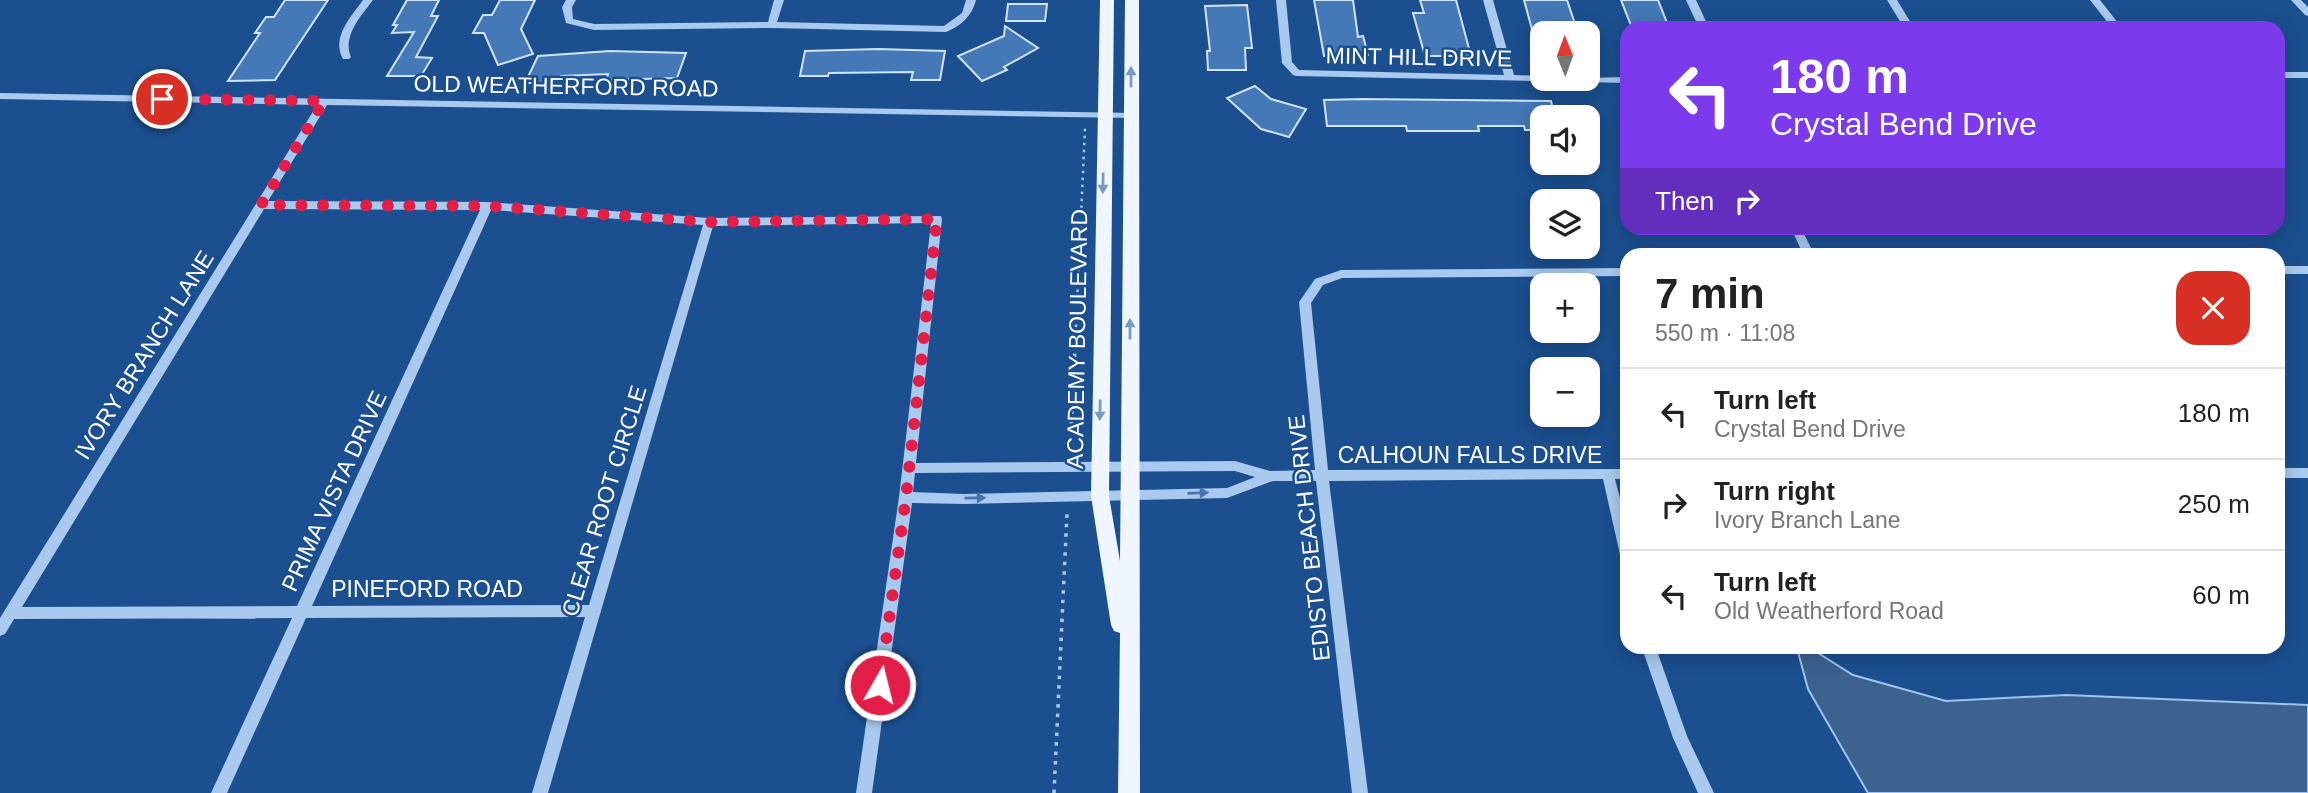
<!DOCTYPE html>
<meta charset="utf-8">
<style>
:root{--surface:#fff;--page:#f2f2f2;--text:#222;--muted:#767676;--line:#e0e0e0}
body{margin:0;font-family:Helvetica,sans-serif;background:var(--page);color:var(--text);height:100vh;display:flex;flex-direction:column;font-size:26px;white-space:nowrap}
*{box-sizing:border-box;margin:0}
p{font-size:23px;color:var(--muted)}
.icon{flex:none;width:38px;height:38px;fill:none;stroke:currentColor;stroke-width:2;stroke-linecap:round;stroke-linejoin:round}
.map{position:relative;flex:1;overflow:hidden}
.drawer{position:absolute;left:1620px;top:248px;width:665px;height:406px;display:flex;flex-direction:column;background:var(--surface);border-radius:21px;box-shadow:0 4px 18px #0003}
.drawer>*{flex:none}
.hud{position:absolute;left:1620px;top:21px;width:665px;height:214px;border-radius:21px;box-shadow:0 4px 18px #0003;background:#7c3aed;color:#fff;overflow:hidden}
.needle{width:46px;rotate:359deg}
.fabs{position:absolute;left:1530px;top:21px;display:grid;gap:14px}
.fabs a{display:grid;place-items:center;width:70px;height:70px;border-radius:14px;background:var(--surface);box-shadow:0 4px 18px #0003;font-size:35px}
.pin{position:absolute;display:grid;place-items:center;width:60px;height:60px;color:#fff;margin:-30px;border:4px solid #fff;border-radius:50%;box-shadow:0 2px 7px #0007}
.me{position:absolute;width:77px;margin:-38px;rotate:8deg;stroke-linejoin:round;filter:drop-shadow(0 0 5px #0008)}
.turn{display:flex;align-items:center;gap:24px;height:147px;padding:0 35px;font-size:32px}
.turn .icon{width:91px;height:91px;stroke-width:2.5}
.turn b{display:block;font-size:49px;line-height:60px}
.then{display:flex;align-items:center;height:66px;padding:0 35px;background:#0003;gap:14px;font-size:26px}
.round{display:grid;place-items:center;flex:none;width:74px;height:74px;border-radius:21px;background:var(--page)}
.summary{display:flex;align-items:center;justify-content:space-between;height:119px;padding:0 35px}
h1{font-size:42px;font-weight:800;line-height:52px}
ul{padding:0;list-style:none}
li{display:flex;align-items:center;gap:21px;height:91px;padding:0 35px;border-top:2px solid var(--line)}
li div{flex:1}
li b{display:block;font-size:26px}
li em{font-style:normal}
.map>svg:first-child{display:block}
.water{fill:#3c6290;stroke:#9cc4f0;stroke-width:2}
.building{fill:#4478b7;stroke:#cfe3fa;stroke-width:2}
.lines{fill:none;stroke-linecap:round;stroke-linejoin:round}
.path-far1{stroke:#a9c9ee;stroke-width:2.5;stroke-dasharray:2.5 4.5;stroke-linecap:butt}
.path{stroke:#a9c9ee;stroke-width:3.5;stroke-dasharray:3.5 6;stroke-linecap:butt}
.minor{fill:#a9c9ee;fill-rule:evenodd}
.major{fill:#f0f6ff;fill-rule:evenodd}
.oneway{fill:#7b9ac1}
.oneway2{fill:#4674ac}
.route{stroke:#e11d48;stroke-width:12;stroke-dasharray:0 21.6}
.labels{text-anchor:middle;stroke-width:5;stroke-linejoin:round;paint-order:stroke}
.street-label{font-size:23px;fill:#fff;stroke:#1b4f8f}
</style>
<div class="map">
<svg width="2308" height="793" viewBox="0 0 2308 793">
<rect width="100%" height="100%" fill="#1b4f8f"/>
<polygon class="water" points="1797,648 1810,648 1853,675 1946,701 2066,695 2308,705 2308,793 1868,793 1808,689"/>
<g class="building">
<polygon points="285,0 328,0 275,80 228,81 260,33 255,33 266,17 274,17"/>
<polygon points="407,0 439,0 431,16 438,16 416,57 432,58 421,76 387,76 414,32 392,33 397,25 393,25"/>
<polygon points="500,0 535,0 521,29 533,54 498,65 484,33 473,33 483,15 492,15"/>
<polygon points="1314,0 1353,0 1358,37 1363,36 1368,55 1324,56"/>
<polygon points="1420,0 1456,0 1471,56 1425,56 1413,13 1424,13"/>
<polygon points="1524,0 1567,0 1578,33 1533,33"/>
<polygon points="1621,0 1658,0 1669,28 1632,28"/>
<polygon points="1008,4 1047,4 1045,21 1006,21"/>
<polygon points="1247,5 1252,48 1245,48 1246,70 1208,70 1207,51 1210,51 1205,6"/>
<polygon points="1005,26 1038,48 1004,67 1007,70 982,81 958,56 1004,36"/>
<polygon points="879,49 945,51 940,80 911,80 913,72 829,73 828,76 800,76 805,51"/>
<polygon points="610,51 686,53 677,78 606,80 608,74 561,76 558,83 525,83 538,56"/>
<polygon points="1255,86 1271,99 1306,109 1289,137 1261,129 1227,98"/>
<polygon points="1362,99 1551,101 1555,117 1542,117 1542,130 1525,130 1524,126 1478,126 1479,131 1407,131 1406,126 1327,126 1324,100"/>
</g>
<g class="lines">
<polyline class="path-far1" points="1075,348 1085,128"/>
<g class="path">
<polyline points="1070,452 1075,346"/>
<polyline points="1054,793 1067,513"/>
</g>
<g class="minor">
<path d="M363,0h10c-12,16 -31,36 -22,57l-2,2h-6c-12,-22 8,-42 20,-59z"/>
<path d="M566,0h10l-4,7 1,12 21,5 174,-2 6,-22h10l-7,22 167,4 18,-13 4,-13h10c-4,16 -15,26 -30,32l-174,-4 -178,2 -28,-7 -4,-16z"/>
<polygon points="1276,0 1286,0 1292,62 1299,70 1504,75 1483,0 1493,0 1514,75 1542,76 1542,79 1628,77 1628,83 1296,76 1293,75 1282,63"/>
<polygon points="1686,0 1696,0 1709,28 1699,28"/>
<polygon points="1887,0 1897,0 1914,28 1904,28"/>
<polygon points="2090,0 2100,0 2122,28 2112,28"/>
<polygon points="2291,0 2301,0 2308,7 2308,16 2305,15"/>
<rect x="2278" y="72" width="30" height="6"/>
<path d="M0,93l1135,20v4l-4,1 -804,-13 -59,96 219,1 222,16 232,-2 1,3 -26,244 319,-2 35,10 45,-1 -16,-168 16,-23 26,-9 287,-2v8l-286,2 -19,7 -12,18 17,167 300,-1v10h-13l13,50v36l-5,-2 -2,-4 -18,-80 -274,2 39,312h-16l-36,-312h-43l-46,17 -263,6 -52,-1 -40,290h-16l43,-296 32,-274 -218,3 -165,567h-16l53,-176 -279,1 -79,175h-16l81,-175 -278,1 -9,15 -5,2v-18l317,-513 -317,-6zM264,209l216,1 -183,396 -275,1zM491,210l212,15 -114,380 -277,1zM1235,471l20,6 -28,11 -263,6 -51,-2 2,-19z"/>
<polygon points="1791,228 1801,228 1815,256 1804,256"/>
<rect x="2278" y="266" width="30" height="8"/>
<rect x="2278" y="468" width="30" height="10"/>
<polygon points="1642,648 1656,648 1687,736 1714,793 1698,793 1673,738"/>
</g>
<polygon class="major" points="1100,0 1114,0 1109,496 1120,561 1125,0 1139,0 1140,793 1118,793 1120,633 1114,631 1111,625 1091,496"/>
</g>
<defs><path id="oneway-solid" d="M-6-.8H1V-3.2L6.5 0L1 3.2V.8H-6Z" transform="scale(1.75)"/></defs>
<g class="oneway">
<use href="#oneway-solid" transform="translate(1131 77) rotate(-90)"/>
<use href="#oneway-solid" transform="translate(1103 183) rotate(91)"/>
<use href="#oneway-solid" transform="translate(1130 329) rotate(-90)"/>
<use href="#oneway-solid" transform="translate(1100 410) rotate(91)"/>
</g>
<g class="oneway2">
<use href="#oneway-solid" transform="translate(1198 493) rotate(-2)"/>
<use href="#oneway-solid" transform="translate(975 498) rotate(-1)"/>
</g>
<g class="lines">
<polyline class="route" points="162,99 324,101 261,205 487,206 709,222 937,219 906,497 880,685"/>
</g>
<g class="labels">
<g class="street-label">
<text transform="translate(1419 57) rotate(1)" y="8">MINT HILL DRIVE</text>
<text transform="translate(566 86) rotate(1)" y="8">OLD WEATHERFORD ROAD</text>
<text transform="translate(1077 339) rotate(-89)" y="8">ACADEMY BOULEVARD</text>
<text transform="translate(144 355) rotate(-58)" y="8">IVORY BRANCH LANE</text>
<text x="1470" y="463">CALHOUN FALLS DRIVE</text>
<text transform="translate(334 491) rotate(-65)" y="8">PRIMA VISTA DRIVE</text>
<text transform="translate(604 501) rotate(-73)" y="8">CLEAR ROOT CIRCLE</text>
<text transform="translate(1309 538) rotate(-96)" y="8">EDISTO BEACH DRIVE</text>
<text x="427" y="597">PINEFORD ROAD</text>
</g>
</g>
</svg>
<div class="fabs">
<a><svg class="needle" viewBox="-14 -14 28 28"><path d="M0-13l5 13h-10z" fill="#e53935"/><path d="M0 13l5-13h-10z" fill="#767676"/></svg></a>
<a><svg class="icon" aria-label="sound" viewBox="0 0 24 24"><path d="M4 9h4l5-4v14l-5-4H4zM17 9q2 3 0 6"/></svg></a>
<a><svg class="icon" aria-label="layers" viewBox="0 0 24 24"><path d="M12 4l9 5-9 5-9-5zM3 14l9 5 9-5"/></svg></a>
<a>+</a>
<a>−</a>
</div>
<div class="pin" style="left:162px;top:99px;background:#d93025"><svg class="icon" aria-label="arrive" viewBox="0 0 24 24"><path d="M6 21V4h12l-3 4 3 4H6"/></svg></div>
<svg class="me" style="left:880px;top:685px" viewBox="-20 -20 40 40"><circle r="17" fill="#e11d48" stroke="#fff" stroke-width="3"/><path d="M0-11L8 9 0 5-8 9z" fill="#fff"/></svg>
<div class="hud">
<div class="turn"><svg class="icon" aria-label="left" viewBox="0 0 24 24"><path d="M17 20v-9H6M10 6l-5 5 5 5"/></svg><div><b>180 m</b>Crystal Bend Drive</div></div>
<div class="then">Then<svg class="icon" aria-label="right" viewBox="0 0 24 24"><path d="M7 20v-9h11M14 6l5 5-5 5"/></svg></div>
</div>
<section class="drawer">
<div class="summary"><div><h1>7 min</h1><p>550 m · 11:08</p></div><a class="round" style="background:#d93025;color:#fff"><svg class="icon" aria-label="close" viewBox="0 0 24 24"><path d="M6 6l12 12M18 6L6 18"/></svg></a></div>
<ul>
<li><svg class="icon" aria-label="left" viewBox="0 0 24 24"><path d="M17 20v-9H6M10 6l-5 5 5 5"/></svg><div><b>Turn left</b><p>Crystal Bend Drive</p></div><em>180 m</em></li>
<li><svg class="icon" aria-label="right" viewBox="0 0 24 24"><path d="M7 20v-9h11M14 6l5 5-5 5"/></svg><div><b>Turn right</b><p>Ivory Branch Lane</p></div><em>250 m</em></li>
<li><svg class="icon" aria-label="left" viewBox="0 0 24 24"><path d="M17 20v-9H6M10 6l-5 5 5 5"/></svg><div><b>Turn left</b><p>Old Weatherford Road</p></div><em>60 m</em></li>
</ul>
</section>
</div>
